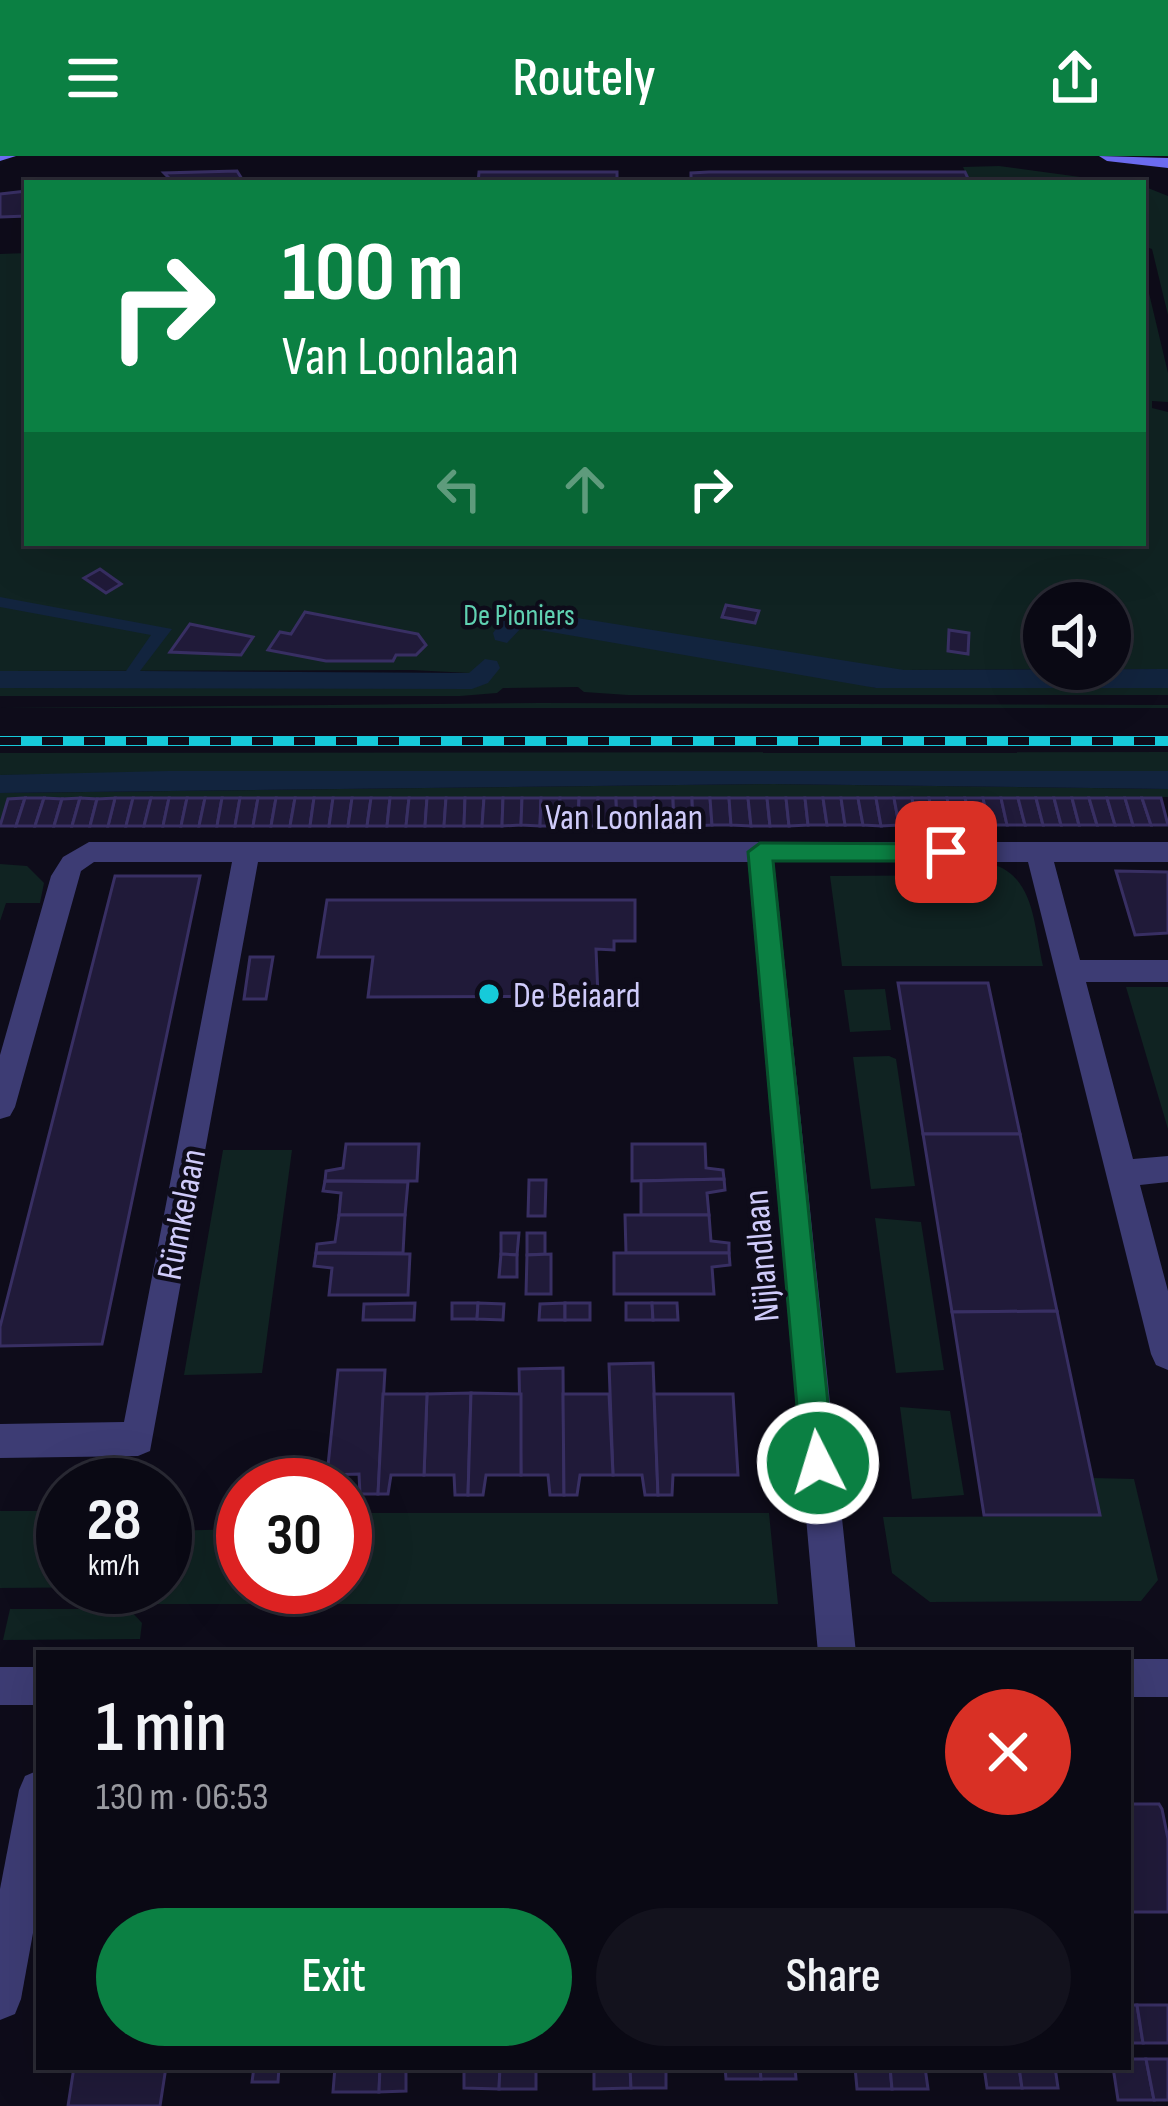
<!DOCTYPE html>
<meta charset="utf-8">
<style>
:root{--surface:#0a0914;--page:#13121d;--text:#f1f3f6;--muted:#999aa0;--line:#2a2a34;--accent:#0b8043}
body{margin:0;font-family:"Sofia Sans Condensed",sans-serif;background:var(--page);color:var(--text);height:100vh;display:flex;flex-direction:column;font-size:45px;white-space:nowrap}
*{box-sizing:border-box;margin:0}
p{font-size:39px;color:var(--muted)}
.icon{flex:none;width:66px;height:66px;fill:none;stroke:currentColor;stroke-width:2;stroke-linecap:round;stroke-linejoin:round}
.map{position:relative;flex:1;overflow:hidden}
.panel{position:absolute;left:36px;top:1494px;width:1095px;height:420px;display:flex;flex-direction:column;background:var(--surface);border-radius:0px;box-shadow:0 12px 48px #0002,0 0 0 3px var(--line)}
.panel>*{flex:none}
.top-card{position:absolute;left:24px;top:24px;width:1122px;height:366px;border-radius:0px;box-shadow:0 12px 48px #0002,0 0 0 3px var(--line);background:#0b8043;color:#fff;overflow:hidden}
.buttons{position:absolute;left:1023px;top:426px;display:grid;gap:24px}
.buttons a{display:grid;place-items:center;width:108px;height:108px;border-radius:50%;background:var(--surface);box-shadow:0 12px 48px #0002,0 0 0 3px var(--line);font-size:60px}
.speed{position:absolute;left:36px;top:1302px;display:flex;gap:24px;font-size:60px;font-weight:700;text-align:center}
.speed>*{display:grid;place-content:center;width:156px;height:156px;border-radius:50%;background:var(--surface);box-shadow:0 12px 48px #0002,0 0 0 3px var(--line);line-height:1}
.speed small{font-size:30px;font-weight:400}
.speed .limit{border:18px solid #d22;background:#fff;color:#111}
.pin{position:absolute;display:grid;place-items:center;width:102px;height:102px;color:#fff;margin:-51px;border-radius:24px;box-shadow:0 6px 18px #0006}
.me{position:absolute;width:132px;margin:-66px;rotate:355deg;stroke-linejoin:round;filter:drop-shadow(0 0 9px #0008)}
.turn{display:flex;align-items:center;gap:42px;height:252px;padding:0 60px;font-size:54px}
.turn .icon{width:156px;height:156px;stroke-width:2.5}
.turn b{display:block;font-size:84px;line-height:102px}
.lanes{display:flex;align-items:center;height:114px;padding:0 60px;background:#0003;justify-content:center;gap:60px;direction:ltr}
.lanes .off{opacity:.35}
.round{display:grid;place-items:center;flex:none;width:126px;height:126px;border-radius:63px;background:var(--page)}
.overview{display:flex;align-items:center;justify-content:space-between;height:204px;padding:0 60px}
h1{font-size:72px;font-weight:600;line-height:90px}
.primary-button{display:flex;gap:24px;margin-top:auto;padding:24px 60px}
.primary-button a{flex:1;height:138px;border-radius:72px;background:var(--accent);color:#fff;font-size:48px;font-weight:600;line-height:138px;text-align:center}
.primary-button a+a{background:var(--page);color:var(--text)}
header{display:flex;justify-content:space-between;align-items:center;height:156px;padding:0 60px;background:var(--accent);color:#fff;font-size:54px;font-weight:600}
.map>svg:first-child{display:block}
.green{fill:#102322;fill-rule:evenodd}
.water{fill:#12243e}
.building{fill:#201a39;stroke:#382f63;stroke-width:3}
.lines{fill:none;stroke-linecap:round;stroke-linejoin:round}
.street{fill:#3d3c74;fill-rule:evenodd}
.secondary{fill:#6c6cf0;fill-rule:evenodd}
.rail-casing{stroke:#16cada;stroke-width:10}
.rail{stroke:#0e0c1a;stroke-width:8;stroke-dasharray:21;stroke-linecap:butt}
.route{fill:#0b8043;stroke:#07532c;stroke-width:3}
.poi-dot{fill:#16cada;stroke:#0e0c1a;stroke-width:4.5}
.labels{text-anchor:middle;stroke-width:9;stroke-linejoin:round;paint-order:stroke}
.far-park-label{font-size:30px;fill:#60d1b2;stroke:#0e0c1a}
.street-label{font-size:36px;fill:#cfcbfa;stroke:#0e0c1a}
.poi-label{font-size:36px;fill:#cfcbfa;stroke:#0e0c1a;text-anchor:start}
</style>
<header><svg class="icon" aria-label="menu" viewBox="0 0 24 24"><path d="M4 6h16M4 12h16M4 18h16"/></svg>Routely<svg class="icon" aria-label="share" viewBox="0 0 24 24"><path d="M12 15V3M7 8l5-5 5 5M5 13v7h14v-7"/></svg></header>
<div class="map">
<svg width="1168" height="1950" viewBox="0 0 1168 1950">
<rect width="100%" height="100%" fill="#0e0c1a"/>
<g class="green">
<polygon points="999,10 1124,27 970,27 963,11"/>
<polygon points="1143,30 1168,40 1168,159 1152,93 1143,90"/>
<path d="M27,97v290h1116v-275l25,105v29l-16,-1v7l16,4v257l-264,1 -49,13 21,5h292v7h-540l-44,-3 -6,-5 -75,1 -6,5 -37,3h-460v-8l478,-1 -9,-14 -57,-3 -412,1v-417zM1044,447h66v66h-66z"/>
<polygon points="541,547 1168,549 1168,552 0,552"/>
<polygon points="1168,596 1168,615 0,619 0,597"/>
<polygon points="773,628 1168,633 1168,641 8,642 0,671 0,637"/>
<polygon points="0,708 27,710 44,727 40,747 6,747 0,765"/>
<path d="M991,708c44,11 43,64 52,102h-201l-12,-90 162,-1z"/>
<polygon points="1126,831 1168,831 1168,973"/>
<polygon points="885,833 891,874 850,876 844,834"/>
<polygon points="889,900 896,903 915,1030 871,1033 853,901"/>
<polygon points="223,994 292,994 262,1217 184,1219"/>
<polygon points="875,1062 921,1066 944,1214 896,1217"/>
<polygon points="900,1251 950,1255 964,1339 912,1343"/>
<polygon points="1092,1322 1134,1323 1158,1424 1141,1445 930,1446 892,1417 883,1361 1099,1360"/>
<polygon points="0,1355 63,1355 63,1431 129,1431 0,1432"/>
<polygon points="345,1357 769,1357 778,1448 150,1448 153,1431 165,1431 165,1375 243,1373 243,1431 345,1431"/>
<polygon points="10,1453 129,1453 142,1467 140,1483 3,1484"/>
</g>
<g class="water">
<polygon points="0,441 172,473 140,515 469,517 485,503 497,505 500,512 488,527 472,533 0,532 0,515 126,515 151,479 0,451"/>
<polygon points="527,454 904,514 1168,513 1168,532 876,532 522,471 507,487 495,484 493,477 505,461"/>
<polygon points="168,615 1168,615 1168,633 773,628 0,637 0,619"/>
</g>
<g class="building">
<polygon points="237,15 242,23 238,27 174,27 164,17"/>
<polygon points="479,16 617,16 617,27 478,27"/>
<polygon points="709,16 965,16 970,27 691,27 691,17"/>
<polygon points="27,35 27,60 0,61 0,38"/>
<polygon points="100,413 121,428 106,437 84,422"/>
<polygon points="726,449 759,455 755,467 722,461"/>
<polygon points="305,456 418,478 426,489 416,499 396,499 393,505 326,505 268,494 280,476 291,478"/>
<polygon points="190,468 253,481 241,499 170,496"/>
<polygon points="949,474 969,477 968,498 948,495"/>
<polygon points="25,642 16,670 0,670 8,643"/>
<polygon points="25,642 44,642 35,670 16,670"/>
<polygon points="44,642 62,643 54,670 35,670"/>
<polygon points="80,642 72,670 54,670 62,643"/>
<polygon points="80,642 97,643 90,670 72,670"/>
<polygon points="115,642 133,642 126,670 108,670"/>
<polygon points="115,642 108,670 90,670 97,643"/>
<polygon points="133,642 151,642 144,670 126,670"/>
<polygon points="151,642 169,642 163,670 144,670"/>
<polygon points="169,642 187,642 181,670 163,670"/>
<polygon points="187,642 205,642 199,670 181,670"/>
<polygon points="205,642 222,642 217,670 199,670"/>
<polygon points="222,642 240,642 235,670 217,670"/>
<polygon points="240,642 258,642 253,670 235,670"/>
<polygon points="258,642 276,642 271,670 253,670"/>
<polygon points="276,642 295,642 290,670 271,670"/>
<polygon points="295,642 314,642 310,670 290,670"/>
<polygon points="314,642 333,642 329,670 310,670"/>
<polygon points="333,642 352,642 348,670 329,670"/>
<polygon points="352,642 371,642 367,670 348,670"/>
<polygon points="371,642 390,642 387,670 367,670"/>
<polygon points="390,642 409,642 406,670 387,670"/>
<polygon points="409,642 427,642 425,670 406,670"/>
<polygon points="427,642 446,642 444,670 425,670"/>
<polygon points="446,642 465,642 464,670 444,670"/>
<polygon points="465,642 484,642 482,670 464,670"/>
<polygon points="484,642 503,642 502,670 482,670"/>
<polygon points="503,642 522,642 521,669 502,670"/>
<polygon points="522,642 541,642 540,670 521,669"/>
<polygon points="541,642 560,642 559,670 540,670"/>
<polygon points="560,642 579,642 578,670 559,670"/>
<polygon points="579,642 598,642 598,670 578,670"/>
<polygon points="598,642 616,642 617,669 598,670"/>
<polygon points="616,642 635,642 636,669 617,669"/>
<polygon points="635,642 654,642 655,670 636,669"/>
<polygon points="654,642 673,642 674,670 655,670"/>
<polygon points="673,642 692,642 693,670 674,670"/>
<polygon points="692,642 710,642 712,669 693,670"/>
<polygon points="710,642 729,642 731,669 712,669"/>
<polygon points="729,642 748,642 751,670 731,669"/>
<polygon points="748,642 767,642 770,670 751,670"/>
<polygon points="767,642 786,642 789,670 770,670"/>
<polygon points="786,642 805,642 808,669 789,670"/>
<polygon points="805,642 823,642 827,669 808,669"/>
<polygon points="823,642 841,642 845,669 827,669"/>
<polygon points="841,642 858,642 863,669 845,669"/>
<polygon points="858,642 876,642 881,670 863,669"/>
<polygon points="876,642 894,642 899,669 881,670"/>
<polygon points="894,642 912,642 917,669 899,669"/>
<polygon points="912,642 929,642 935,669 917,669"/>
<polygon points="929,642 947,642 953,669 935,669"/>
<polygon points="947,642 965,642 972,669 953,669"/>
<polygon points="965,642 983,642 989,669 972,669"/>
<polygon points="983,642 1001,642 1007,669 989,669"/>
<polygon points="1001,642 1018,642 1025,669 1007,669"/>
<polygon points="1018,642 1036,642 1043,669 1025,669"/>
<polygon points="1036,642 1054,642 1061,669 1043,669"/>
<polygon points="1054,642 1072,642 1079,669 1061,669"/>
<polygon points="1072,642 1089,642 1097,669 1079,669"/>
<polygon points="1089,642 1107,642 1115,669 1097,669"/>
<polygon points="1107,642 1125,642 1133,669 1115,669"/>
<polygon points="1125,642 1142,642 1151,669 1133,669"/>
<polygon points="1142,642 1161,642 1168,669 1151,669"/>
<polygon points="1116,715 1168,716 1168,777 1135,779"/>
<polygon points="115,720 200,720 102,1188 0,1190 0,1171"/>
<polygon points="327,744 635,744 635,785 614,785 614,794 596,793 598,840 368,841 373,801 318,801"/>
<polygon points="250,801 273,801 266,843 244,843"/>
<polygon points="898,827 988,827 1020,978 923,978"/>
<polygon points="923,978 1020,978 1057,1155 952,1156"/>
<polygon points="346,988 419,988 417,1025 325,1025 326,1015 343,1012"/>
<polygon points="632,988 705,988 706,1012 723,1014 724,1023 632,1025"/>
<polygon points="724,1023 725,1034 707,1037 709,1059 641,1059 641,1025"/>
<polygon points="529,1024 546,1024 545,1060 528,1060"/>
<polygon points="325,1025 408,1026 405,1059 339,1059 341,1037 323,1035"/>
<polygon points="339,1059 405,1059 403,1097 316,1097 317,1088 335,1086"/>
<polygon points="625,1059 709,1059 711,1085 729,1087 729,1097 626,1097"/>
<polygon points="501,1077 519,1077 517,1099 501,1098"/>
<polygon points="527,1077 545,1077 545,1098 527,1099"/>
<polygon points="316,1097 410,1098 408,1139 329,1139 332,1112 314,1110"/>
<polygon points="614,1097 729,1097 730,1109 712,1111 714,1138 614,1138"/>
<polygon points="501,1098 517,1099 517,1121 499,1121"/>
<polygon points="551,1098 551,1138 526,1138 527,1099"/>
<polygon points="415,1147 414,1164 363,1164 364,1148"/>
<polygon points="452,1147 478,1147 477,1163 452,1163"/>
<polygon points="478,1147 504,1148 503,1164 477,1163"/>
<polygon points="565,1147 565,1164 539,1164 540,1148"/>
<rect x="565" y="1147" width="25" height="17"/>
<polygon points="626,1147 652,1147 653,1164 626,1164"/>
<polygon points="652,1147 677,1147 678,1164 653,1164"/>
<polygon points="1057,1155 1100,1359 984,1359 952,1156"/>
<polygon points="653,1207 658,1339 645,1339 642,1319 613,1319 609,1208"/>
<polygon points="563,1212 564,1339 550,1339 548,1319 521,1319 519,1213"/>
<polygon points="338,1214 385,1214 378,1338 360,1338 359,1318 327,1319"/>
<polygon points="471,1237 468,1339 455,1339 454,1319 424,1319 427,1238"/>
<polygon points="471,1237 521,1238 521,1319 486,1319 483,1339 468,1339"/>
<polygon points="383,1238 427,1238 424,1319 391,1319 388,1338 378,1338"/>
<polygon points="563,1238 609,1238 613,1319 580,1319 577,1339 564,1339"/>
<polygon points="654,1238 733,1238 738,1319 673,1319 672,1339 658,1339"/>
<polygon points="1128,1648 1159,1648 1162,1653 1168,1683 1168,1756 1128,1756"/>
<polygon points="1128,1849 1137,1849 1143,1887 1128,1887"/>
<polygon points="1137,1849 1168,1849 1168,1887 1143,1887"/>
<polygon points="1128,1903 1146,1903 1154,1944 1118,1944 1113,1911 1128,1911"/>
<polygon points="1146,1903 1168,1903 1168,1944 1154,1944"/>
<polygon points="74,1911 166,1911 160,1950 68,1950"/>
<polygon points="254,1911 279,1911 278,1926 252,1926"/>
<polygon points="335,1911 380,1911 379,1936 333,1936"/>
<polygon points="380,1911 406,1911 406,1935 379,1936"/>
<polygon points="464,1911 500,1911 499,1933 464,1932"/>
<polygon points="500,1911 536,1911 536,1933 499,1933"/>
<polygon points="594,1911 630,1911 631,1932 594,1933"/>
<polygon points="630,1911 666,1911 666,1932 631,1932"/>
<polygon points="725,1911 760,1911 761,1923 726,1923"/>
<polygon points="760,1911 795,1911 796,1923 761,1923"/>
<polygon points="855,1911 890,1911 892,1933 857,1933"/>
<polygon points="890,1911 925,1911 928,1933 892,1933"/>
<polygon points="984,1911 1019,1911 1022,1932 987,1932"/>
<polygon points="1019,1911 1055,1911 1058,1932 1022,1932"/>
</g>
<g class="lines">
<g class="street">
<polygon points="89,686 1168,686 1168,706 1054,706 1080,804 1168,804 1168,826 1086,826 1133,1003 1168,1000 1168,1026 1140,1029 1168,1135 1168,1214 1156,1209 1151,1198 1028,706 774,706 856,1497 818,1497 748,706 258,706 150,1295 138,1300 0,1302 0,1268 124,1266 232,706 94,706 81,715 15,951 10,960 0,963 0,899 51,720 63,701"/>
<rect x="1128" y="1503" width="40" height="38"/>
<rect x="0" y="1511" width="39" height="38"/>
<polygon points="39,1614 39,1744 21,1843 15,1858 0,1864 0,1733 19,1634 25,1620"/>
</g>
<g class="secondary">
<polygon points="0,0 16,0 0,5"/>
<polygon points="1099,0 1168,2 1168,12 1107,5"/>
</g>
<defs>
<polyline id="rail" points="0,585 1168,585"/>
</defs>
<use href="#rail" class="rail-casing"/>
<use href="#rail" class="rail"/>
</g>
<polygon class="route" points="760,687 946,688 958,696 946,705 773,705 834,1307 829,1318 818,1322 807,1318 802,1307 748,696"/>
<circle class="poi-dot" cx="489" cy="838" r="12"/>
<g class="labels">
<g class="far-park-label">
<text x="519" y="469">De Pioniers</text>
</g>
<g class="street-label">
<text x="624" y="673">Van Loonlaan</text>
<text transform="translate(180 1058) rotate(-79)" y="13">Rümkelaan</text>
<text transform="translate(760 1100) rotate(-95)" y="13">Nijlandlaan</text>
</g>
<g class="poi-label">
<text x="513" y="851">De Beiaard</text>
</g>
</g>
</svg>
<div class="buttons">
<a><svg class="icon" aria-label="sound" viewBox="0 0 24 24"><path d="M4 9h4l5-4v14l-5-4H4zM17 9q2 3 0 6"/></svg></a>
</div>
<div class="speed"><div>28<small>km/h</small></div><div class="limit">30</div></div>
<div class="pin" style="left:946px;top:696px;background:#d93025"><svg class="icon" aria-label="arrive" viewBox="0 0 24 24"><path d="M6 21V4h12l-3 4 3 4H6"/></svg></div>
<svg class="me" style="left:818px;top:1307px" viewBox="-20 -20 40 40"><circle r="17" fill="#0b8043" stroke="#fff" stroke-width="3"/><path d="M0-11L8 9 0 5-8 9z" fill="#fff"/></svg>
<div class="top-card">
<div class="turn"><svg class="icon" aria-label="right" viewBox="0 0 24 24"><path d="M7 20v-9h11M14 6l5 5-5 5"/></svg><div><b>100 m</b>Van Loonlaan</div></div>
<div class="lanes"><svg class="icon off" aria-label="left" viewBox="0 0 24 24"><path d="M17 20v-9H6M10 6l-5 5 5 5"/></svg><svg class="icon off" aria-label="ahead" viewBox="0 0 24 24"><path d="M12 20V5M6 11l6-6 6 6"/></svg><svg class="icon" aria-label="right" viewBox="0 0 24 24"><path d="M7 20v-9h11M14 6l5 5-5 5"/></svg></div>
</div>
<section class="panel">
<div class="overview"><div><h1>1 min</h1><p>130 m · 06:53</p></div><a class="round" style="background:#d93025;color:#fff"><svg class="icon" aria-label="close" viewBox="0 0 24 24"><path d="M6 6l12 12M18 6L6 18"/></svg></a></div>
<div class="primary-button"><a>Exit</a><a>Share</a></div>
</section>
</div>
